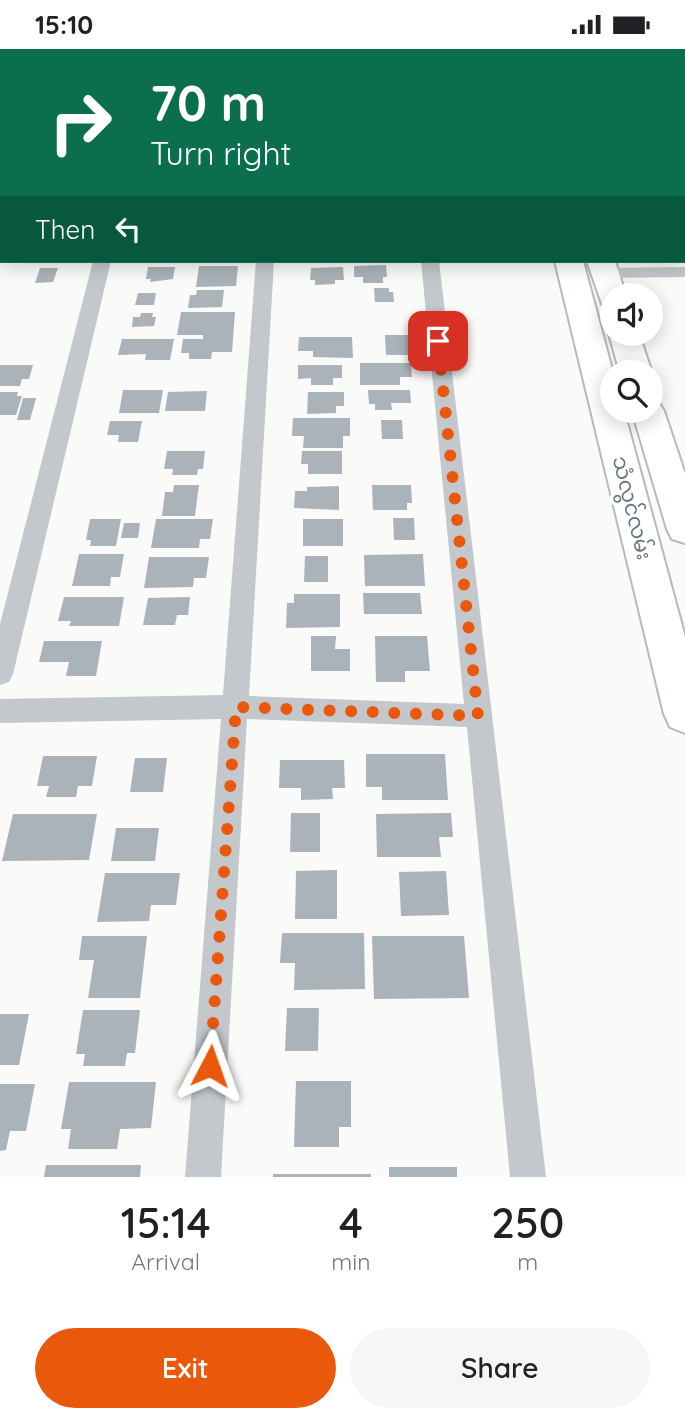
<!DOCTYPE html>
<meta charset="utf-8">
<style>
:root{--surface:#fff;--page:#f6f6f6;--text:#202124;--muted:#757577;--accent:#ea580c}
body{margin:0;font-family:Quicksand,"Noto Sans Myanmar",sans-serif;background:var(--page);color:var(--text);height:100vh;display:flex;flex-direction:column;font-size:26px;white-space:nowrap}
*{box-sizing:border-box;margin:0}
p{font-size:23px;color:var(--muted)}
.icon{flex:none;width:38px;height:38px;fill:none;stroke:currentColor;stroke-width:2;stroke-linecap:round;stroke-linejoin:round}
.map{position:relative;height:1128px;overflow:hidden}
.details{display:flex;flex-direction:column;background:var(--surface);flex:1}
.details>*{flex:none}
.banner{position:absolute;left:0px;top:0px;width:686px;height:214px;box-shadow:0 4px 18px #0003;background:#0b6e4f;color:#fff;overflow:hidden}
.buttons{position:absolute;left:600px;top:234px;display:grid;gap:14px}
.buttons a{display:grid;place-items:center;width:63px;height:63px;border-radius:50%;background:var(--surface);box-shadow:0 4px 18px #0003;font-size:35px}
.pin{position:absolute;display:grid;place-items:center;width:60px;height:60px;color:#fff;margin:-30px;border-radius:14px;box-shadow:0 4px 10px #0006}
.me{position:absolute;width:77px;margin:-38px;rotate:4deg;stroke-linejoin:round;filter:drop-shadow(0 0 5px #0008)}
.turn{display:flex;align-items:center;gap:24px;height:147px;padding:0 35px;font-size:32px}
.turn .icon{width:91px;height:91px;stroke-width:2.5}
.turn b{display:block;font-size:49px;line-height:60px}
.then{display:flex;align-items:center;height:66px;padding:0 35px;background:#0003;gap:14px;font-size:26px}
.eta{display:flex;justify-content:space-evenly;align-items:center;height:119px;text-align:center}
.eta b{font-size:42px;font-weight:600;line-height:49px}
.primary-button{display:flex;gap:14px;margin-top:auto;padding:14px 35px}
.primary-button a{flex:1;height:80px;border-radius:42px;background:var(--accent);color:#fff;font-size:28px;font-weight:600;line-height:80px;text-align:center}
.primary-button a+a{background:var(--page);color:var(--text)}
.status{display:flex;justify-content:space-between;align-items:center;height:49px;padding:0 35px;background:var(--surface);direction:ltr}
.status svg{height:19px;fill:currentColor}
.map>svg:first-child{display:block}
.building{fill:#aab3b9}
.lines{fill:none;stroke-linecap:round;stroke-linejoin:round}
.primary-casing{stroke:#b5babe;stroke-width:4}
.street{fill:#c3c8cc;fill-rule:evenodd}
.primary{fill:#fff;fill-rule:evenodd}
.route{stroke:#ea580c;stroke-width:12;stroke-dasharray:0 21.6}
.labels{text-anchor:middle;stroke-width:7;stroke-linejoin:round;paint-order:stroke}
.street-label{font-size:21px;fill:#657683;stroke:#fff}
</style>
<div class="status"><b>15:10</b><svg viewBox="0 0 49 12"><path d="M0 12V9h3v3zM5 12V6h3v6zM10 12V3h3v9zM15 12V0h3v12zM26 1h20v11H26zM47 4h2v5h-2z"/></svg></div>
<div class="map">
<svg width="685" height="1128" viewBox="0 0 685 1128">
<rect width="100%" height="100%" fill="#fafaf8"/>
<g class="building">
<polygon points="386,216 387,228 383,228 383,234 363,234 363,228 354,228 354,217"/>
<polygon points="199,217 238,217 236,237 196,238"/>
<polygon points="148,218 175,218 173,230 150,233 151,230 146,230"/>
<polygon points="343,218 344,231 335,231 335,235 315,236 315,231 310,231 311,219"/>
<polygon points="40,219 58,219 53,233 35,234"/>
<polygon points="374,239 389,239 389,243 393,243 394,253 375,253"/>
<polygon points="197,241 224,241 222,258 188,259 190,246 196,246"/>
<polygon points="138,244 156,244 154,256 135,256"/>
<polygon points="181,263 235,263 232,303 212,303 211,310 189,310 189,304 181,304 183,290 203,290 203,286 177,286"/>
<polygon points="141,264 153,264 152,268 156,268 154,277 132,278 133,268 140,268"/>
<polygon points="385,286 410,286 412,306 386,306"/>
<polygon points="299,288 352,288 353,309 313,308 313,302 298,302"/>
<polygon points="122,290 174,290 170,311 145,311 146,305 118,306"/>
<polygon points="360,314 411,314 412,328 400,328 400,336 360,336"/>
<polygon points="0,316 33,316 29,330 22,330 20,337 0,337"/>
<polygon points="298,316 342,316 342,329 333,329 333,336 311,336 311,329 298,330"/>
<polygon points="123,341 163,341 159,364 119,364"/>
<polygon points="368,341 410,341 411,354 391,354 392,361 375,361 375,355 369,355"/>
<polygon points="207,342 205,362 165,362 168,343"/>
<polygon points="0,343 18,343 17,347 22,347 16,366 0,366"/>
<polygon points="308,343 344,343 344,357 336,357 336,364 307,365"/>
<polygon points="23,349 36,349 30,371 17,371"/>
<polygon points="293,369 350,369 350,387 343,387 343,399 303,399 304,387 292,387"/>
<polygon points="381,371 402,371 403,390 382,390"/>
<polygon points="110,372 142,372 138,393 118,393 119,386 107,386"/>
<polygon points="167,402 205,402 203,420 198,420 197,426 172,426 173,420 164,420"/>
<polygon points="302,402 342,402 342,425 308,425 308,415 301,415"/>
<polygon points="174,436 199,436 195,467 162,467 165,443 173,443"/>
<polygon points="372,436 411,436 412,454 407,454 407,461 373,461"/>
<polygon points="339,437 339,461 294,459 295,442 307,442 307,438"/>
<polygon points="393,469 414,469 415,491 394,491"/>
<polygon points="90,470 121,470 116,497 90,497 91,491 86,491"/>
<polygon points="156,470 213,470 210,490 200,490 199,499 151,499"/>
<rect x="303" y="470" width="40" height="27"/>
<polygon points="124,474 140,474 138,489 121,489"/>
<polygon points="79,505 124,505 120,528 111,528 110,537 72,537"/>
<polygon points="423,505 425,537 365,537 364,506"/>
<polygon points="305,507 328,507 328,533 304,533"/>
<polygon points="149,508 209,508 206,529 194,529 193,538 144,539"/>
<polygon points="363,544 420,544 422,565 364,565"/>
<polygon points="294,545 340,545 340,578 286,579 287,554 294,554"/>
<polygon points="64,548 124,548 119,577 69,577 71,572 58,572"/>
<polygon points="190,548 188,566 177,566 175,576 143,576 148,549"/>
<polygon points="311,587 336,587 335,600 350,600 350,622 311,622"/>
<polygon points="375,587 427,587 430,622 405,622 405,633 376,633"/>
<polygon points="44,592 102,592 96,627 66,627 69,613 39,613"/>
<polygon points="366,705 445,705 448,751 382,751 382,738 366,738"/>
<polygon points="43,707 97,707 92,737 78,737 76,748 46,748 49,737 37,737"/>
<polygon points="135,709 167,709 163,743 130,743"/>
<polygon points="280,711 344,711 345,739 332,739 333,750 301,751 301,739 279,739"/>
<polygon points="291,764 320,764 320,803 290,803"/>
<polygon points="451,764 453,788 439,788 441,808 377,808 376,765"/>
<polygon points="13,765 97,765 89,811 2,812"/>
<polygon points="116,779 159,779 155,812 111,812"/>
<polygon points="337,821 337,870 295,870 296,822"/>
<polygon points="446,822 449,866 401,867 399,823"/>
<polygon points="105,824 180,824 176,856 151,856 149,872 97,873"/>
<polygon points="282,884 364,884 365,940 294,941 295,914 280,914"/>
<polygon points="82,887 147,887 140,949 88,949 94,911 79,911"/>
<polygon points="372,887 464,887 469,949 374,950"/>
<polygon points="287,959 319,959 318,1002 285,1002"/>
<polygon points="83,961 140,961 135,1004 127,1004 125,1017 83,1017 85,1005 76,1005"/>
<polygon points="0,965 29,965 19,1016 0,1016"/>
<polygon points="296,1032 351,1032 351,1078 339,1078 339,1098 294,1098"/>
<polygon points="69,1033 156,1033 151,1079 120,1080 117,1100 68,1100 71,1080 61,1080"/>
<polygon points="0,1035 35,1035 26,1082 10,1082 6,1101 0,1102"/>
<polygon points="46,1116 141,1116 140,1128 44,1128"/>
<rect x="389" y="1118" width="68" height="10"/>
<rect x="273" y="1125" width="98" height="3"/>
</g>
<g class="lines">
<defs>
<g id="primary">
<polygon points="530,0 550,0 551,2 530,2"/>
<polygon points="555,212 583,212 613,324 612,362 624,362 685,588 685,684 670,678 664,665"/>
<polygon points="587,212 615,212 626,247 612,247 612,258 602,255"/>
<polygon points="612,280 612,285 639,285 652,324 651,325 620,324 609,285"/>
<polygon points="651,352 659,354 664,362 685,425 685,494 672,490 667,480 632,362 651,362"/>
</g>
</defs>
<use href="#primary" class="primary-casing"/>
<g class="street">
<polygon points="301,0 346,0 347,2 303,2"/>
<polygon points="675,0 685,0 685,6 684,2"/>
<rect x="0" y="104" width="2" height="10"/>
<polygon points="93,212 111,212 13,625 9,633 0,636 0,575"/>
<polygon points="256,212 274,212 249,647 464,655 421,212 439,212 546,1128 510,1128 467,678 247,670 221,1128 185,1128 221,670 0,674 0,650 223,646"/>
<polygon points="685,218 685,228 605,229 596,224 605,219"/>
</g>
<use href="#primary" class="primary"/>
</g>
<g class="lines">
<polyline class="route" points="210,1017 236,658 478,667 438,292"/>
</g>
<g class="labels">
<g class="street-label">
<text transform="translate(632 459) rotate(76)" y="7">သံလွင်လမ်း</text>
</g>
</g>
</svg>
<div class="buttons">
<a><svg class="icon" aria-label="sound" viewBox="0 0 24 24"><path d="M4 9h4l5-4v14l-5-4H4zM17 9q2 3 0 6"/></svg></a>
<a><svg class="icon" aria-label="search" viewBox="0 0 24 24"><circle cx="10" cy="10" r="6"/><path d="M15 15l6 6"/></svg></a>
</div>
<div class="pin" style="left:438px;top:292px;background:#d93025"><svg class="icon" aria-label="arrive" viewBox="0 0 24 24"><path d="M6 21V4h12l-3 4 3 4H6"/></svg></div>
<svg class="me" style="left:210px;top:1017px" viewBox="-20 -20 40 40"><path d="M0-17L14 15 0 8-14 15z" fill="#ea580c" stroke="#fff" stroke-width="4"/></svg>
<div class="banner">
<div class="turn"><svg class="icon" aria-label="right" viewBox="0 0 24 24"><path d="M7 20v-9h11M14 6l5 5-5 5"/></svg><div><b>70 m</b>Turn right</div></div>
<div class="then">Then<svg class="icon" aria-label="left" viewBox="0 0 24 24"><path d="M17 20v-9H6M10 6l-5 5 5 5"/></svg></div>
</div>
</div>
<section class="details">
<div class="eta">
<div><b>15:14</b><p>Arrival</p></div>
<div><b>4</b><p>min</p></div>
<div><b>250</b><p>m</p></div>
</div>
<div class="primary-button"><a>Exit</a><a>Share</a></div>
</section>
